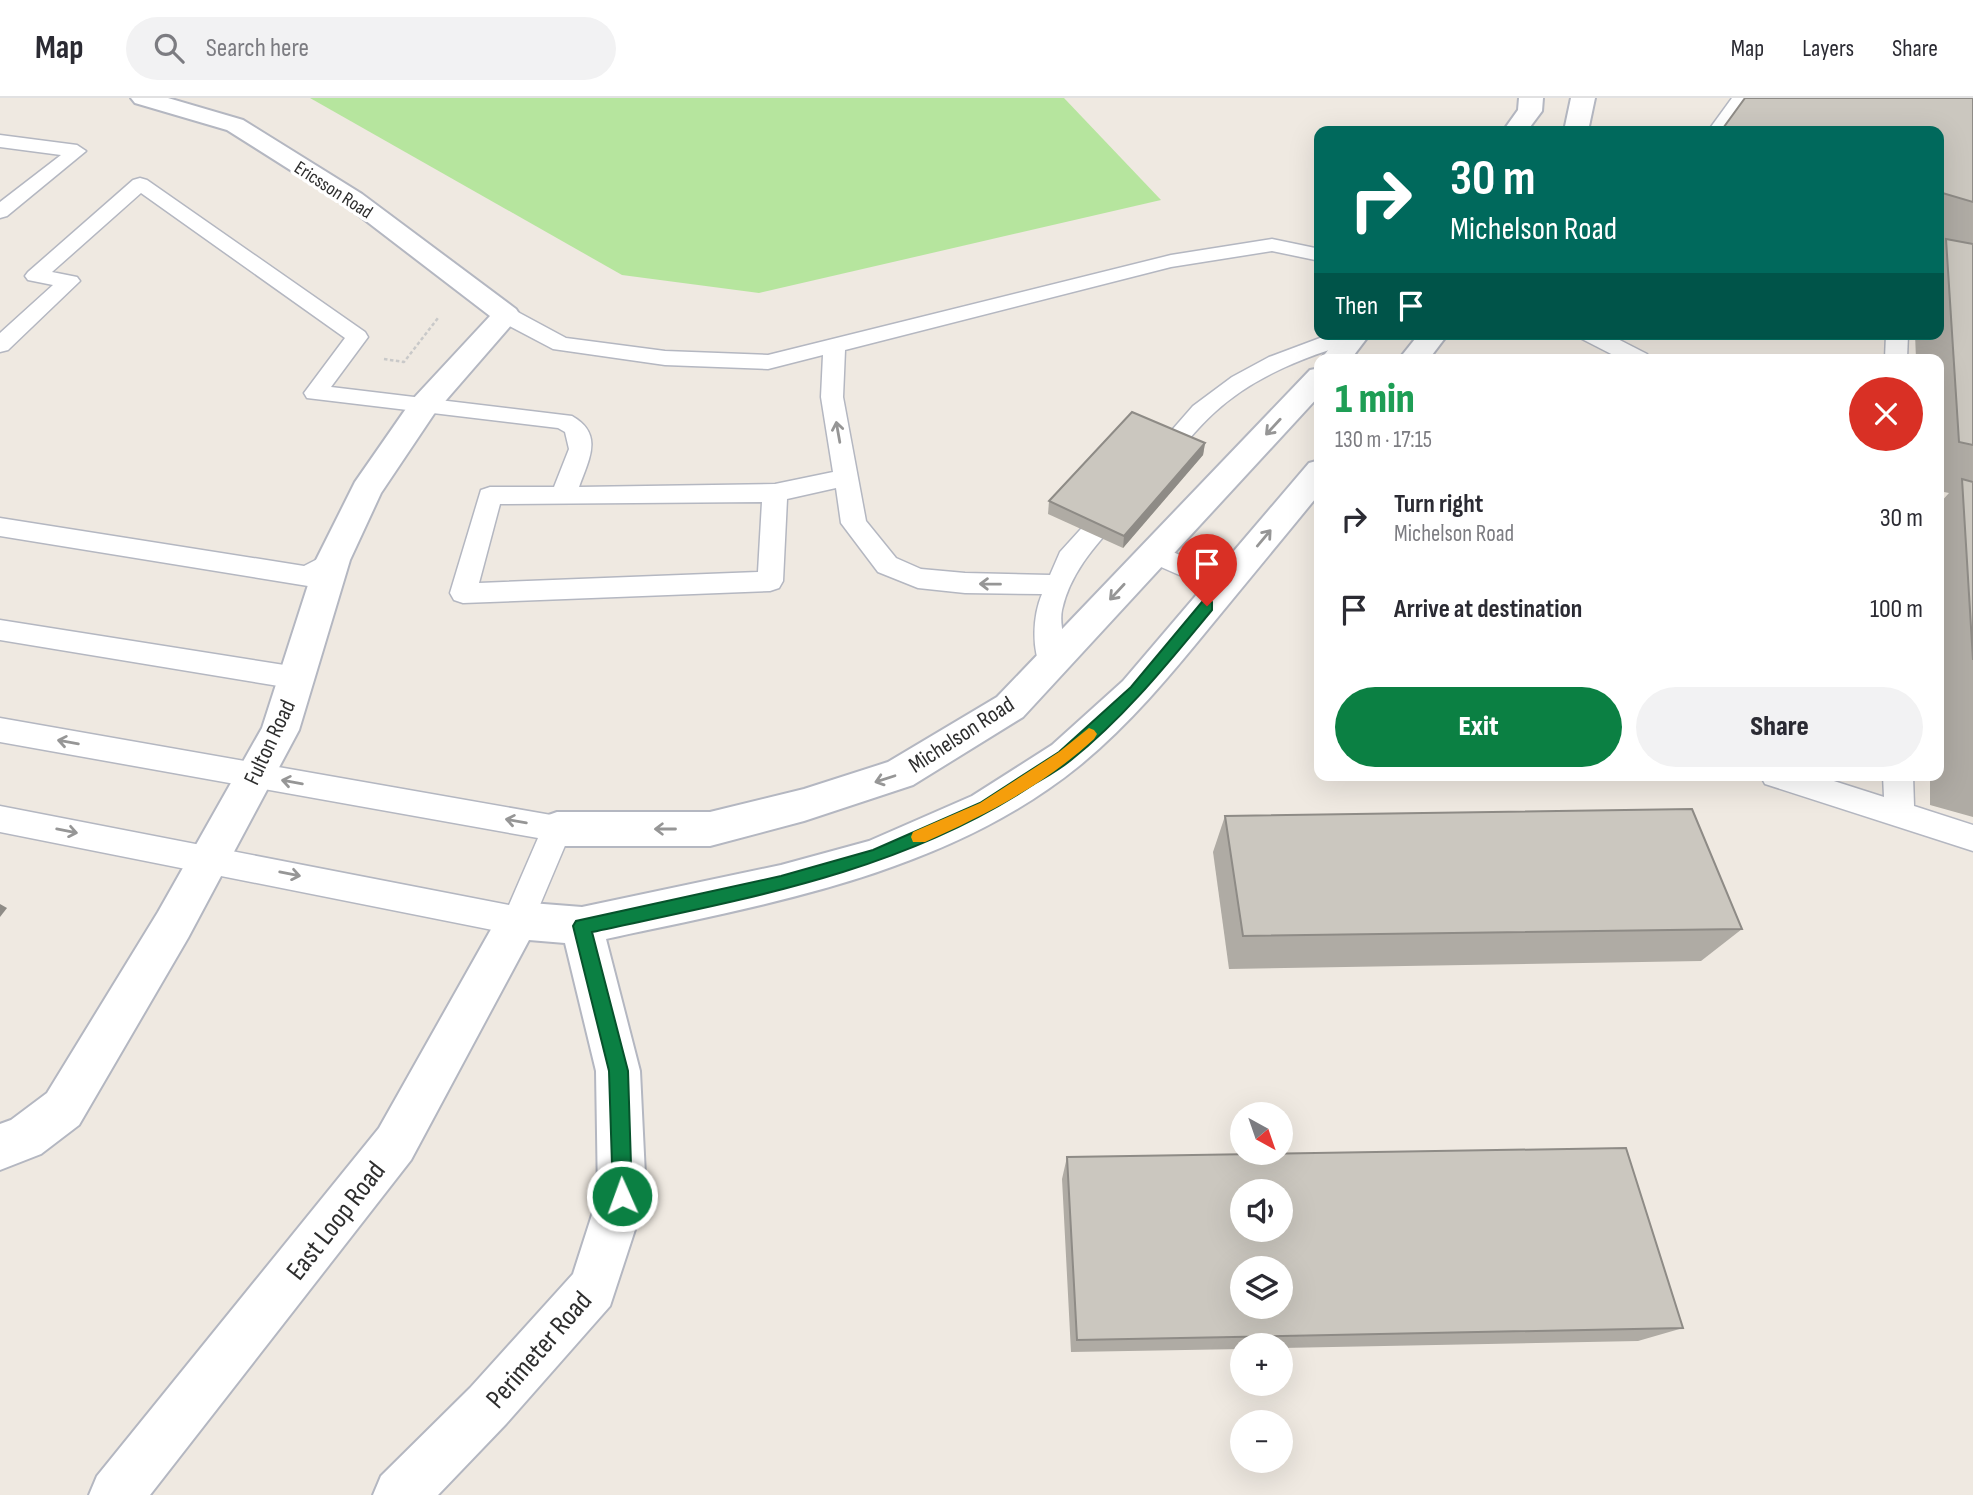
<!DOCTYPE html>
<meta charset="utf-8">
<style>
:root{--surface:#fff;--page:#f2f2f3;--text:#2b2b33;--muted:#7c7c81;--line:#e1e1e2;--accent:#0b8043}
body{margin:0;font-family:"Sofia Sans Condensed",sans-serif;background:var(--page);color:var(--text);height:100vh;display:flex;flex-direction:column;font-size:26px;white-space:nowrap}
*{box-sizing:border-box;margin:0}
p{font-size:23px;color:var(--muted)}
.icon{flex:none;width:38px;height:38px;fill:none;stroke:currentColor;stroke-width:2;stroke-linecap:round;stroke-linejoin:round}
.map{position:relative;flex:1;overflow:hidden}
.details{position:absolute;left:1314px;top:256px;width:630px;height:427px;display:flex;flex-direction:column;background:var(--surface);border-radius:14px;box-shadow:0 7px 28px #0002}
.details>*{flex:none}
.guide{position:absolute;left:1314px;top:28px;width:630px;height:214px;border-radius:14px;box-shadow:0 7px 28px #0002;background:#00695c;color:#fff;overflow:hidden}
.needle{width:46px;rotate:140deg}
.fabs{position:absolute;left:1230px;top:1004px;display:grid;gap:14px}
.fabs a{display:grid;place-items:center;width:63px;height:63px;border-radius:50%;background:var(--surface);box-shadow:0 7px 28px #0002;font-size:35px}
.pin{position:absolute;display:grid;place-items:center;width:60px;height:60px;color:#fff;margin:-72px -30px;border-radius:50% 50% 50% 0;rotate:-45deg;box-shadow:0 0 7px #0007}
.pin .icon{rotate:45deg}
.me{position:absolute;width:77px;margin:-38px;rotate:358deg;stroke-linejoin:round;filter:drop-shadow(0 0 5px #0008)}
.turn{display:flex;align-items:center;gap:24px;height:147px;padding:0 21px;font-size:32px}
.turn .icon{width:91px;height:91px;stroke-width:2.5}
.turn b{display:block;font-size:49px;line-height:60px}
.then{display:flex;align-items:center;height:66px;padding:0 21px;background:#0003;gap:14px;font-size:26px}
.round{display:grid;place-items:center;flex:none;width:74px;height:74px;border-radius:37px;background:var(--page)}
.summary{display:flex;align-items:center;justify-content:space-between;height:119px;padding:0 21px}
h1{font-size:42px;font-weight:800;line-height:52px;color:#1e9e55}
.primary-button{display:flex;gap:14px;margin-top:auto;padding:14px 21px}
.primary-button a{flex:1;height:80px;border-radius:42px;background:var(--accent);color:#fff;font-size:28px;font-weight:800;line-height:80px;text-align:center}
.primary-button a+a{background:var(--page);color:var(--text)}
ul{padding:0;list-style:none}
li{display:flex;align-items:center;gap:21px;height:91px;padding:0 21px}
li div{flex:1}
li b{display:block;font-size:26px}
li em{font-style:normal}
header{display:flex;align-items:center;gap:42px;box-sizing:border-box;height:98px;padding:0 35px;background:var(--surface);border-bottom:2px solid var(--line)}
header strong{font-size:33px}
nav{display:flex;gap:38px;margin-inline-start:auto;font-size:24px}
.search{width:490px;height:63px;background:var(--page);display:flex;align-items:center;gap:18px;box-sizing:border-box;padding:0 24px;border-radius:38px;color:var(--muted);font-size:26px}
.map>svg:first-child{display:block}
.green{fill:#b6e59e}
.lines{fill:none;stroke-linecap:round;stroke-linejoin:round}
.service-casing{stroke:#b4b7c1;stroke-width:3}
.minor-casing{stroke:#b4b7c1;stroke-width:4}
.path{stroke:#c9c9c9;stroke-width:2.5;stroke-dasharray:3.5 2.5;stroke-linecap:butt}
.service{fill:#fff;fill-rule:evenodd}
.minor{fill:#fff;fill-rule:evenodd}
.wall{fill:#afaba4}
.shaded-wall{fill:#8e8b86}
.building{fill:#cbc7bf;stroke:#8e8b86;stroke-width:2;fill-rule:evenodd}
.oneway{stroke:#969696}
.route{fill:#0b8043;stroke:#07532c;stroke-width:2}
.slow{fill:#f59e0b}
.labels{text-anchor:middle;stroke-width:7;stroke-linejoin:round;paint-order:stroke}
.far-street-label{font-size:19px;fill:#2e2e2e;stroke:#fff}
.street-label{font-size:23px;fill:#2e2e2e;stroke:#fff}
.near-street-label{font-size:28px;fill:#2e2e2e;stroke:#fff}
</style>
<header>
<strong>Map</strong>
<div class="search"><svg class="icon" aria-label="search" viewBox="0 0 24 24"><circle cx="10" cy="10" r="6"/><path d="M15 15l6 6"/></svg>Search here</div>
<nav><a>Map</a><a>Layers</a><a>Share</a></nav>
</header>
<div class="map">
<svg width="1973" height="1397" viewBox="0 0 1973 1397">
<rect width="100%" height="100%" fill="#efe9e1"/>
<polygon class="green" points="310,0 1064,0 1161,102 759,195 622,177"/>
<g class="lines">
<defs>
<g id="service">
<polygon points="1732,0 1750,0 1726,33 1708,33"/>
<polygon points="0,37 77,47 86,53 7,118 0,120 0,104 61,57 0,49"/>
<path d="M140,80l7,2 218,152 3,5 -37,50 241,29c32,18 17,43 7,71l196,-3 58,-12 -12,-75 2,-42 -55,14 -103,-4 -112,-16 -55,-29 -3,-5 3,-5h16l52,28 99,13 103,4 403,-100 101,-16 48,10v12l-48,-10 -101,16 -326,83 -2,47 23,124 30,37 25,11 44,4 85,2 10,-23 49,-54 9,-3 9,3 3,6 -3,6c-27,31 -56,59 -65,100 -4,19 9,41 0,60l-10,3 -10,-3c-11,-21 -9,-55 0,-76l-77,-1 -47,-5 -40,-16 -37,-49 -5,-35 -49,11 -4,82 -4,7 -9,3 -307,12 -9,-3 -4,-7 31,-103 9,-3h64l15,-38 -4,-17 -7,-4 -251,-30 -3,-5 41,-55 -204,-145 -89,79 25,5 3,4 -72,69 -8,2v-19l53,-48 -25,-5 -3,-4 3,-4 105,-92zM762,404l-4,70 -279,11 21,-79z"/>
<path d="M1366,236l-3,5c-52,16 -107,35 -148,73 -19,17 -34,37 -51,56l-8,2 -8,-2 -4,-6 49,-56 39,-29 37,-20 59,-22z"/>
<polygon points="1579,236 1608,236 1647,256 1650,261 1621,261 1582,241"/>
<polygon points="1886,236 1908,236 1907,261 1885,261"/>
<polygon points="0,420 304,468 333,453 342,455 346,462 342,469 308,488 0,438"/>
<polygon points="1154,446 1234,480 1238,487 1234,494 1225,497 1145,462 1141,455 1145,448"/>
<polygon points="0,522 297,569 307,572 311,580 307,588 297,591 0,542"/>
<polygon points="0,620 557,718 568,722 572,731 529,833 518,837 0,734 0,708 509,807 538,740 0,644"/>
<polygon points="1760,677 1815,677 1884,699 1883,677 1913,677 1914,708 1973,727 1973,753 1765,686"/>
</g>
<g id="minor">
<polygon points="131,0 168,0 243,22 362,96 516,211 520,217 434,316 381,395 350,462 299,632 188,840 79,1027 41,1056 0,1072 0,1026 11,1022 47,995 158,814 262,630 316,462 355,384 412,302 490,218 344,106 227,32 135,5"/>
<polygon points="1519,0 1543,0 1542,13 1527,33 1503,33 1518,12"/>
<polygon points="1571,0 1595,0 1588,33 1564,33"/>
<polygon points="1341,236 1370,236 1351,261 1321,261"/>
<polygon points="1419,236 1448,236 1429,261 1399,261"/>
<polygon points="1320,270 1320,297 1023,619 913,687 804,723 710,748 557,748 543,743 537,731 543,719 557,714 710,714 804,691 888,664 997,599 1310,272"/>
<path d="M1320,362v33c-37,45 -74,90 -111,135 -40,49 -81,98 -130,138 -133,108 -311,138 -473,173l34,132 6,125 -36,110 -104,118 -68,71h-65l8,-19 89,-88 103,-114 25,-78 -2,-125 -31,-128 -36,-3 -118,220 -261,335h-61l8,-19 282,-348 124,-220 15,-6 64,5 199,-42 88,-24 103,-45 80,-51 71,-64 186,-218z"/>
</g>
</defs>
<use href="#service" class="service-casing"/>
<use href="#minor" class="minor-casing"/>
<polyline class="path" points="384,261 404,264 438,220"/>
<use href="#service" class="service"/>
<use href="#minor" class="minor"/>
</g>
<g class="wall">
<polygon points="1973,0 1973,719 1930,707 1930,677 1939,677 1939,406 1949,395 1939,393 1939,261 1916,261 1915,236 1939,236 1939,150 1940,149 1939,148 1939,33"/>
<polygon points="1205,345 1203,357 1123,450 1048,416 1049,403"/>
<polygon points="1849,677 1863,677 1859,680"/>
<polygon points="1225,718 1742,831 1701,863 1229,871 1213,754"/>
<polygon points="1067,1059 1683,1230 1638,1243 1281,1250 1281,1248 1242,1248 1242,1251 1071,1254 1062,1081"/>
</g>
<g class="shaded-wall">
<polygon points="1205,345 1203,357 1123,450 1124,438"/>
<polygon points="0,806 7,810 0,819"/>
</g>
<g class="building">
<polygon points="1745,0 1973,0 1973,104 1939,94 1939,33 1721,33"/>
<polygon points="1946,141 1973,146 1973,347 1959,344"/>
<polygon points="1132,314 1205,345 1124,438 1049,403"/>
<polygon points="1962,381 1973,384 1973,562"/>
<polygon points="1692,711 1742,831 1243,838 1225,718"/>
<path d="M1626,1050l57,180 -606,12 -10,-183zM1242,1094h39v38h-39zM1242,1171h39v38h-39z"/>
</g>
<defs><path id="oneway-shaft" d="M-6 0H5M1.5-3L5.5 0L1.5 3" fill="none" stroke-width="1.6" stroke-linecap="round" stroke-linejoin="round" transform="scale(1.75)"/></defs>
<g class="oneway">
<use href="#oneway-shaft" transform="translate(1273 329) rotate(133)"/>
<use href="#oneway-shaft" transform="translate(838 334) rotate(-100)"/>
<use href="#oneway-shaft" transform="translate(1264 440) rotate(-50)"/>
<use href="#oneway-shaft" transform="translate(990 486) rotate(-179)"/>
<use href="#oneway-shaft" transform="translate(1117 494) rotate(133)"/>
<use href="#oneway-shaft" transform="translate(68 644) rotate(-170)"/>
<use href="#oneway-shaft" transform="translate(885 681) rotate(162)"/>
<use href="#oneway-shaft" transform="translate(292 684) rotate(-170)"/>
<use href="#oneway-shaft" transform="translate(516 723) rotate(-170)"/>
<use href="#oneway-shaft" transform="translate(665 731) rotate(-180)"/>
<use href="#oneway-shaft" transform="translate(67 733) rotate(11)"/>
<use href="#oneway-shaft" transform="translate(290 776) rotate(11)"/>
</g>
<path class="route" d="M1207,503l5,1v8c-44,53 -87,107 -141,150 -12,10 -27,18 -40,26 -132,87 -288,113 -439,146l36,139 4,125 -3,7 -7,3 -7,-3 -2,-7 -4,-125 -36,-145 3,-5 205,-45 92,-26 107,-47 79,-51 72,-65 71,-85z"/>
<path class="slow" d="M1089,630l5,2 3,4 -3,5c-50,46 -107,75 -169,103h-12l-2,-5 2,-5 67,-29 79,-51z"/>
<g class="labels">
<g class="far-street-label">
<text transform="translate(334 91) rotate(33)" y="7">Ericsson Road</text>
</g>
<g class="street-label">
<text transform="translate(961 636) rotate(-33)" y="8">Michelson Road</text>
<text transform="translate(269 644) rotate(-65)" y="8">Fulton Road</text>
</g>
<g class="near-street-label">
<text transform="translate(335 1122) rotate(-52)" y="10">East Loop Road</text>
<text transform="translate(538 1251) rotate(-49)" y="10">Perimeter Road</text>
</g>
</g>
</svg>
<div class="fabs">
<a><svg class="needle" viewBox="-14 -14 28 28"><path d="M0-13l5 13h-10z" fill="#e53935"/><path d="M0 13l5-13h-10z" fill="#7c7c81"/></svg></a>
<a><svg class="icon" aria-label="sound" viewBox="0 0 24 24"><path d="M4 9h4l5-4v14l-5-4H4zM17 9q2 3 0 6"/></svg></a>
<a><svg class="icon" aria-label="layers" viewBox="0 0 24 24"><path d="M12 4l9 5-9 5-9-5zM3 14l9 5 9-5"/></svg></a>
<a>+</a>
<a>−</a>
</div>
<div class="pin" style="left:1207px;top:508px;background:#d93025"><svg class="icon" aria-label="arrive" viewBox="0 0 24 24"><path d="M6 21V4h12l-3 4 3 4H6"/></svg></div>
<svg class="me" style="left:622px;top:1098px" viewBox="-20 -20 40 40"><circle r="17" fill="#0b8043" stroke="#fff" stroke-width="3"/><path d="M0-11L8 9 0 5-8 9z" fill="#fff"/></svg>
<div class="guide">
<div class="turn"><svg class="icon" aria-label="right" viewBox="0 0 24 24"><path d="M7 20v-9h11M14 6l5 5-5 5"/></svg><div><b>30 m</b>Michelson Road</div></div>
<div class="then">Then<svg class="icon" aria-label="arrive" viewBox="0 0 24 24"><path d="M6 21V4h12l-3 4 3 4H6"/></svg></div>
</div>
<section class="details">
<div class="summary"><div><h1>1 min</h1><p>130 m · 17:15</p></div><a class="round" style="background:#d93025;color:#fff"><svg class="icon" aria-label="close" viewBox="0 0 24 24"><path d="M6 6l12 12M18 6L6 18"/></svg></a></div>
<ul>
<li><svg class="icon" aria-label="right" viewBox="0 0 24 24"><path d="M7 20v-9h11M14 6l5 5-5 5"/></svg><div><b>Turn right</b><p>Michelson Road</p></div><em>30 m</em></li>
<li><svg class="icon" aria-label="arrive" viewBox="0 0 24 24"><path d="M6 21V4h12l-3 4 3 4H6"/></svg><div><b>Arrive at destination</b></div><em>100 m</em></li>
</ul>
<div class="primary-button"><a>Exit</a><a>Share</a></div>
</section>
</div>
